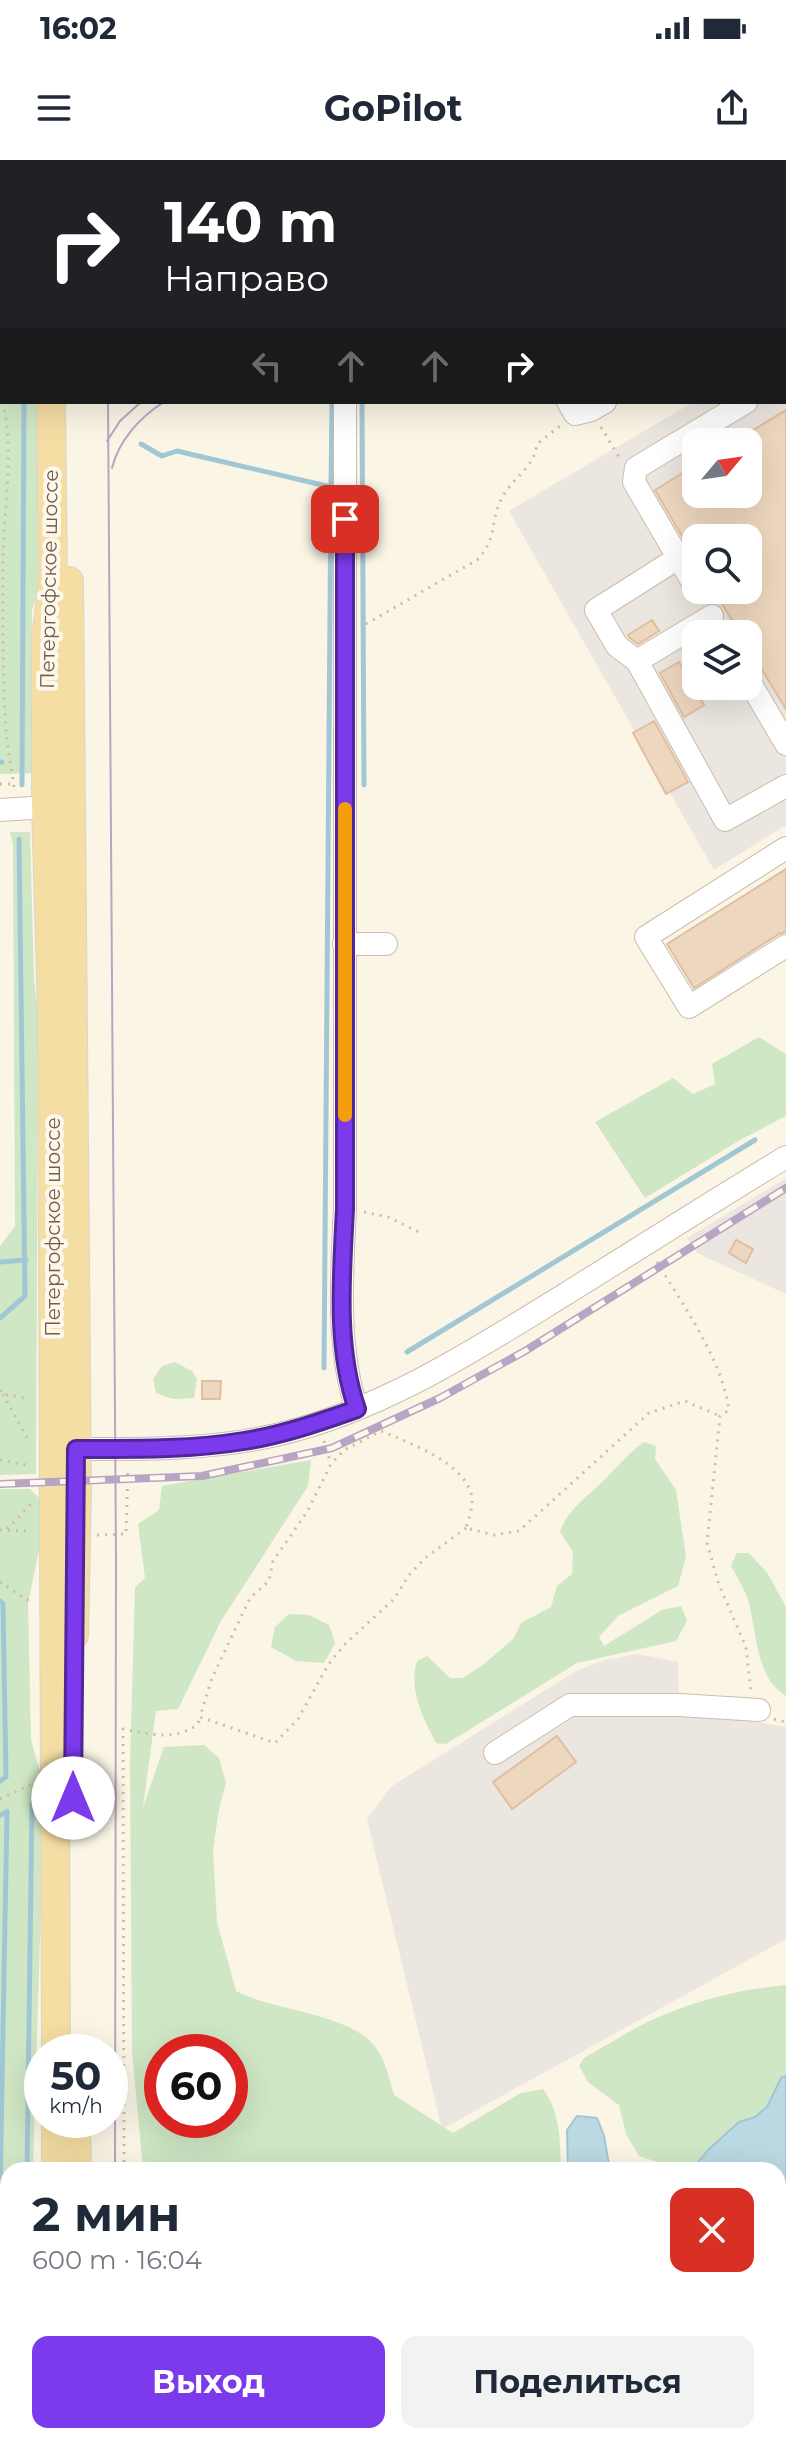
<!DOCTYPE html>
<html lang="ru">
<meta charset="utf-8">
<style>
:root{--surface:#fff;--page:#f2f2f3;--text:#1f2937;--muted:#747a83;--accent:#7c3aed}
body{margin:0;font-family:Montserrat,sans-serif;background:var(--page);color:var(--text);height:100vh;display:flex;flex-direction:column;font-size:30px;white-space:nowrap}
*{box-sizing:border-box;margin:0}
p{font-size:26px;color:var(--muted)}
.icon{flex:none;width:44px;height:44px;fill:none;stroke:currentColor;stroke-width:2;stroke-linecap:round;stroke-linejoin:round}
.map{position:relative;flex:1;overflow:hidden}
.panel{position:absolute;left:0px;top:2002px;width:786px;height:282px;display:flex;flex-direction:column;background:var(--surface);border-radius:24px 24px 0 0;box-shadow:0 8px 32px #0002}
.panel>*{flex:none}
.top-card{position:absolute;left:0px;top:0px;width:786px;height:244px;box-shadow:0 8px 32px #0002;background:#202124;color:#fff;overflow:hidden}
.needle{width:52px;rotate:61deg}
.buttons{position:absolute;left:682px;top:268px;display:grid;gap:16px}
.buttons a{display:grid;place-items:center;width:80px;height:80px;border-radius:16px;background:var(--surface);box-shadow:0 8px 32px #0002;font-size:40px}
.speed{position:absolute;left:24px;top:1874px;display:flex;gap:16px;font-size:40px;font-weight:700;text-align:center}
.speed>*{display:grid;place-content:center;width:104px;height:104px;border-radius:50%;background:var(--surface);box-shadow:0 8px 32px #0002;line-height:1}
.speed small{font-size:20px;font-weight:400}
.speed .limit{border:12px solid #d22;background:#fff;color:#111}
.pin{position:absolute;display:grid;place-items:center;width:68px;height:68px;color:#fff;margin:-34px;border-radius:16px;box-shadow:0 4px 12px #0006}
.me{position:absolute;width:88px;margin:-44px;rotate:0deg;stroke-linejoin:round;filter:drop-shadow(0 0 6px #0008)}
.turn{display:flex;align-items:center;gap:28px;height:168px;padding:0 32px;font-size:36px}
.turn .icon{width:104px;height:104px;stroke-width:2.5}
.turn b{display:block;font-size:56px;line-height:68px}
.lanes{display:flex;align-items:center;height:76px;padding:0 32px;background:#0003;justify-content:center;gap:40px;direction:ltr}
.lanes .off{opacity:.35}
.round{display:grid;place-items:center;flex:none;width:84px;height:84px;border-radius:16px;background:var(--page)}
.summary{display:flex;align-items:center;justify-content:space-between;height:136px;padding:0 32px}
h1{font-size:48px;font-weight:700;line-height:60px}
.button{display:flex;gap:16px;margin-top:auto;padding:16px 32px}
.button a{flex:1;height:92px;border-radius:16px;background:var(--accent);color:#fff;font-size:32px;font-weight:700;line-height:92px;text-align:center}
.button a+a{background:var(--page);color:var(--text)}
.status{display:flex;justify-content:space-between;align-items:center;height:56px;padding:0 40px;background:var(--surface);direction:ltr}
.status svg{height:22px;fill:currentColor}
header{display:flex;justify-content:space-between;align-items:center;height:104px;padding:0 32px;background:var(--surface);font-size:36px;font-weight:700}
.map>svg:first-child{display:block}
.industrial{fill:#ebe6df;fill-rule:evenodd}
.green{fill:#cfe7c5;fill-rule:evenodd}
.water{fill:#bbd9e3;stroke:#a2c7d4;stroke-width:2}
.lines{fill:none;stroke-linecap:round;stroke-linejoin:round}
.stream{stroke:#a2c7d4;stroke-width:5}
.building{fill:#eed7bf;stroke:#e0bfa1;stroke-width:2}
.minor-casing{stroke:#ccbdad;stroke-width:24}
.major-casing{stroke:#dad5d0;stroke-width:30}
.path{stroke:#d3baa2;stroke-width:3;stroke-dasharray:2 6;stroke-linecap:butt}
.minor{stroke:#fff;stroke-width:22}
.major{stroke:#f5dea3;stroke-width:28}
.tram{stroke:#b8a5c4;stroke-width:2}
.rail-casing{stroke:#b8a5c4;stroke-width:8}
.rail{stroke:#fef8ec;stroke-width:5;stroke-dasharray:15;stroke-linecap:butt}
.route-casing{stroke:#51269a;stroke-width:20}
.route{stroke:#7c3aed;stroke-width:14}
.slow{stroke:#f59e0b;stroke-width:14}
.labels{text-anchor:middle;stroke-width:8;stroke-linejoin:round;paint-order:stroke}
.street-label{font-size:20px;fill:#725e4c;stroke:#fef8ec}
</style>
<div class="status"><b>16:02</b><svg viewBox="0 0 49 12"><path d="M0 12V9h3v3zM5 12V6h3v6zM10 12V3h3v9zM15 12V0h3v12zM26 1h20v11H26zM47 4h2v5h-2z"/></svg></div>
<header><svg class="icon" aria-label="menu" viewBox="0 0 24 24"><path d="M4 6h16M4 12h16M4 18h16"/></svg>GoPilot<svg class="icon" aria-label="share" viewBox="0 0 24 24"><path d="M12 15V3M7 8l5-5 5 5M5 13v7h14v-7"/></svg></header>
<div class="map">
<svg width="786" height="2283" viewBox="0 0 786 2283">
<rect width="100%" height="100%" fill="#fbf5e6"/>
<g class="industrial">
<path d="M786,187v478l-72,45 -205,-359 184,-109h91zM696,282h52v52h-52zM696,378h52v52h-52zM696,474h52v52h-52z"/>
<polygon points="786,1018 786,1134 697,1093 687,1078"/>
<polygon points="638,1494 678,1502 679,1556 732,1558 786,1567 786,1779 442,1969 367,1659 392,1626 576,1511 605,1500"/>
</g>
<g class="green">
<polygon points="0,0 28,0 28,2 2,2 2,242 43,242 46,412 32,449 33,613 0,614"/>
<rect x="136" y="0" width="316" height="2"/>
<polygon points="10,672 30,672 34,820 38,850 36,1314 0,1315 0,1086 15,1066 13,684"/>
<polygon points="759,877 786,894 786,956 740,980 645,1038 595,962 673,918 693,934 715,924 712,904"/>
<polygon points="175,1202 192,1211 197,1219 194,1238 173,1239 156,1233 153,1219 162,1206"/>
<path d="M644,1282l12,4 -1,13 21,31 10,66 -8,30 -60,30 -19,21 5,9 58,-36 19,-4 6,15 -11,20 -99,22 -131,81 -10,-1c-13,-25 -28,-54 -19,-82l10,-5 23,22h13l21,-14 30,-26 7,-15 30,-16 6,-21 15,-12 1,-22 -13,-20c9,-25 28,-35 46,-54 13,-13 23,-25 38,-36z"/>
<path d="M311,1300l-3,26 -87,135 -43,88 -22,2 -13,96 21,-60 40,-2 15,13 7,25 -7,26 -6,41 4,72 19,69c39,20 109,22 137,53 12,14 16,34 21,51l59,38 68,-40 22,-4c18,24 17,53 18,81h-418l-11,-119 -2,-286 5,-178 10,-9 -7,-54 21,-14 3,-24zM230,1892v68h-68v-68z"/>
<polygon points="0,1329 30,1329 41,1340 40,1386 28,1443 31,1580 40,1611 42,1714 33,2010 8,2010 8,2203 0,2208"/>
<path d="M737,1393h12l19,21 18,33v89c-31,-18 -29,-65 -38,-96 -4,-12 -11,-23 -17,-34z"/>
<polygon points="289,1454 309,1455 329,1465 335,1483 324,1503 296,1501 271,1487 275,1467"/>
<path d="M786,1825v91l-5,2 -14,29 -12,10 -16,5 -31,28 -16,20h-10l-43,-14 -13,-22 -7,-29 -31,-23 -9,-16 5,-8c23,-13 46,-28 70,-39 40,-18 88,-30 132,-34z"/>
<polygon points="786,2056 786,2243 778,2247 778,2062"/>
<polygon points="8,2245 8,2276 74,2276 77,2283 0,2283 0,2250"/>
<polygon points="192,2276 719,2276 704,2283 195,2283"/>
</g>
<g class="water">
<polygon points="786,1916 786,2056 778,2062 778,2010 692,2010 708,1990 739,1962 755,1957 767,1947 781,1918"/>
<polygon points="577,1956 597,1958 604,1976 610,2010 568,2010 567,1970"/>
</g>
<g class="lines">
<g class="stream">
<polyline points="21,0 21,2"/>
<polyline points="152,2 152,0"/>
<polyline points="362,242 364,625"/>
<polyline points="141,284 162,296 177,291 331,327 324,1208"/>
<polyline points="331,327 332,242"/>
<polyline points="0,602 2,602"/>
<polyline points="22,625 24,242"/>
<polyline points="0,1102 26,1100"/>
<polyline points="0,1158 25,1136 19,679"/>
<polyline points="407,1192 755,980"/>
<polyline points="0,1441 3,1444 6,1617 0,1621"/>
<polyline points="27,2010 32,1644"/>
<polyline points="0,2034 7,1651 1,1655"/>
<polyline points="0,2140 8,2140"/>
<polyline points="0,2153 8,2166"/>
</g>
</g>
<g class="building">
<polygon points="786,250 786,549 748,487 748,474 740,474 714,430 748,430 748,378 696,378 696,400 655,330 696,305 696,334 748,334 748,273"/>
<polygon points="652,460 659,471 638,484 630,478 628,475"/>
<polygon points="679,502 704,545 684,557 660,513"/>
<polygon points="654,561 688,622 666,634 633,573"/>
<polygon points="786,709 786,772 779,774 694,828 667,784"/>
<polygon points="736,1080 753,1089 746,1103 729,1093"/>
<polygon points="202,1221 221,1221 220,1239 202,1239"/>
<polygon points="557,1576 576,1602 512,1649 493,1622"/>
</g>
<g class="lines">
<defs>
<g id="minor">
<polyline points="669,0 670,2"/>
<polyline points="604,2 607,0"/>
<polyline points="784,220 786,218"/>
<path d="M345,242v806c-3,64 -9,140 12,201"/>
<polyline points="568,242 575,254 591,250 605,242"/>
<polyline points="678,398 596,450 617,486 637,501 725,660 786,626"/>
<polyline points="696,428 634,322 636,308 746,242"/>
<polyline points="637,501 712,456"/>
<polyline points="748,519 786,584"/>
<polyline points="0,650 63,646"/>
<polyline points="786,688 646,777 689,847 786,786"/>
<polyline points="344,784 386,784"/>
<path d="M64,1289c70,0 142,2 212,-14 105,-24 197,-84 288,-140 74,-46 148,-93 222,-138"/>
<polyline points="495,1593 570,1545 679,1545 759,1550"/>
<polyline points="0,2229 8,2224"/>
</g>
<g id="major">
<polyline points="50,0 50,2"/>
<polyline points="51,242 53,420 46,479 46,647 52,850 56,1892"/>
<polyline points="69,421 77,1330 74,1475"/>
<polyline points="76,1960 77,2010"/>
<polyline points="56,2010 56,1960"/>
<polyline points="94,2276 97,2283"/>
<polyline points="125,2276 128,2283"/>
</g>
</defs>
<use href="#minor" class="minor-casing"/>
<use href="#major" class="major-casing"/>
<g class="path">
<polyline points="521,2 524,0"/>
<polyline points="563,2 567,0"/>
<polyline points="0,41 0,108"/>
<polyline points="784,144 786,144"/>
<polyline points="0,227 2,236"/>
<path d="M3,242c12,53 0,107 0,160 0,60 -1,120 4,179 2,17 6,33 7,49"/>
<polyline points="601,267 620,299"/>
<path d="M366,464l111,-64c21,-23 12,-33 23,-58 10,-24 34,-32 37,-58l23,-18"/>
<polyline points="0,624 12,624"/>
<polyline points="364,1052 388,1057 419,1072"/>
<path d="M657,1102c27,45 64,95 72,148l-9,6 -13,127 12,42 27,62 5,44"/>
<polyline points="0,1230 3,1234 30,1239"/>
<polyline points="3,1234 30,1283"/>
<polyline points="324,1281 331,1304"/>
<polyline points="0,1300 31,1306"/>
<path d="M466,1368l-41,30 -16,17 -15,24 -50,46 -16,20 -30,54 -23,24 -75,-26 12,-39 38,-80 19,-17 4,-20 34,-49 24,-48 13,-14 37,-19c28,12 84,31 91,66 1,11 -3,21 -6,31l28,7 25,-4 130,-118 36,-12 35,15"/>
<polyline points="7,1369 32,1343"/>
<polyline points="0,1370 32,1371"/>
<polyline points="97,1375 126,1374 128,1308"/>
<polyline points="0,1422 30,1442"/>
<polyline points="774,1559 786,1562"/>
<polyline points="0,1639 32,1624"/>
<path d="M124,2010l-1,-441c26,5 51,12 74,-4l3,-6"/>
<polyline points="0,2180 7,2207"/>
<polyline points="60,2276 63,2283"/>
<polyline points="179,2276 181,2283"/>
<polyline points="16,2283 17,2276"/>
</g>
<use href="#minor" class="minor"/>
<use href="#major" class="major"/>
<g class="tram">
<polyline points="98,0 98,2"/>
<polyline points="730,0 731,2"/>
<polyline points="532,2 535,0"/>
<polyline points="557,2 561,0"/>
<polyline points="784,53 786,54"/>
<polyline points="784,71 786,73"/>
<polyline points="108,242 116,1400 115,2010"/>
<polyline points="107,281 120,261 141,242"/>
<path d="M112,308c7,-28 28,-51 52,-66"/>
<polyline points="164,2276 167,2283"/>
</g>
<defs>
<polyline id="rail" points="0,1324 202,1316 332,1288 440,1238 525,1191 786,1028"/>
</defs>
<use href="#rail" class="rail-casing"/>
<use href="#rail" class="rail"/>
</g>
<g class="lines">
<defs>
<path id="route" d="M73,1638l3,-349c56,0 113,1 168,-8 39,-6 76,-19 113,-32 -22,-63 -15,-135 -12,-201v-689"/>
</defs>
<use href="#route" class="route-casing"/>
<use href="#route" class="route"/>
<polyline class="slow" points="345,649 345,955"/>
</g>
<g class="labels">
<g class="street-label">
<text transform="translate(49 419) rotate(-89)" y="7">Петергофское шоссе</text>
<text transform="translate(53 1067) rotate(-90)" y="7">Петергофское шоссе</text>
</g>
</g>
</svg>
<div class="buttons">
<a><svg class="needle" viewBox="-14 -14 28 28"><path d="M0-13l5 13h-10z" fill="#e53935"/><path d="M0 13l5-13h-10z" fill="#747a83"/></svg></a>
<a><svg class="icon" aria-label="search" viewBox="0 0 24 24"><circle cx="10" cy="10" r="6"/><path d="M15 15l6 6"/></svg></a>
<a><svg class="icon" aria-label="layers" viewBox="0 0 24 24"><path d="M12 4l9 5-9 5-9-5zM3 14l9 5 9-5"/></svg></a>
</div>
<div class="speed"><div>50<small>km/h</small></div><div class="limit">60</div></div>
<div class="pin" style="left:345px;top:359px;background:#d93025"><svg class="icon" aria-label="arrive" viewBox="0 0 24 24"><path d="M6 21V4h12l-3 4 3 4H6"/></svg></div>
<svg class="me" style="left:73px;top:1638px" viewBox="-20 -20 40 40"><circle r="19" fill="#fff"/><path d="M0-13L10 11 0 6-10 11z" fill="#7c3aed"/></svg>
<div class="top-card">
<div class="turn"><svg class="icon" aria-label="right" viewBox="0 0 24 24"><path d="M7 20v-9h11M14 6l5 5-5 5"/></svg><div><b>140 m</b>Направо</div></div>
<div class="lanes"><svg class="icon off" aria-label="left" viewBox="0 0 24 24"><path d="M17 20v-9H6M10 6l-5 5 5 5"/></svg><svg class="icon off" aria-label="ahead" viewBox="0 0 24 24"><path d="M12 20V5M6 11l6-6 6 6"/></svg><svg class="icon off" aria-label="ahead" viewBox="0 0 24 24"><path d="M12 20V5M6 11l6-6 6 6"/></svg><svg class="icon" aria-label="right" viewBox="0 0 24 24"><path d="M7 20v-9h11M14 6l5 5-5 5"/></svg></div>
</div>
<section class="panel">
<div class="summary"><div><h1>2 мин</h1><p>600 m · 16:04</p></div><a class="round" style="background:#d93025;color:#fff"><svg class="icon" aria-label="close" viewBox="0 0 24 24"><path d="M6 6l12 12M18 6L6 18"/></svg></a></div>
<div class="button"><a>Выход</a><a>Поделиться</a></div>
</section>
</div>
